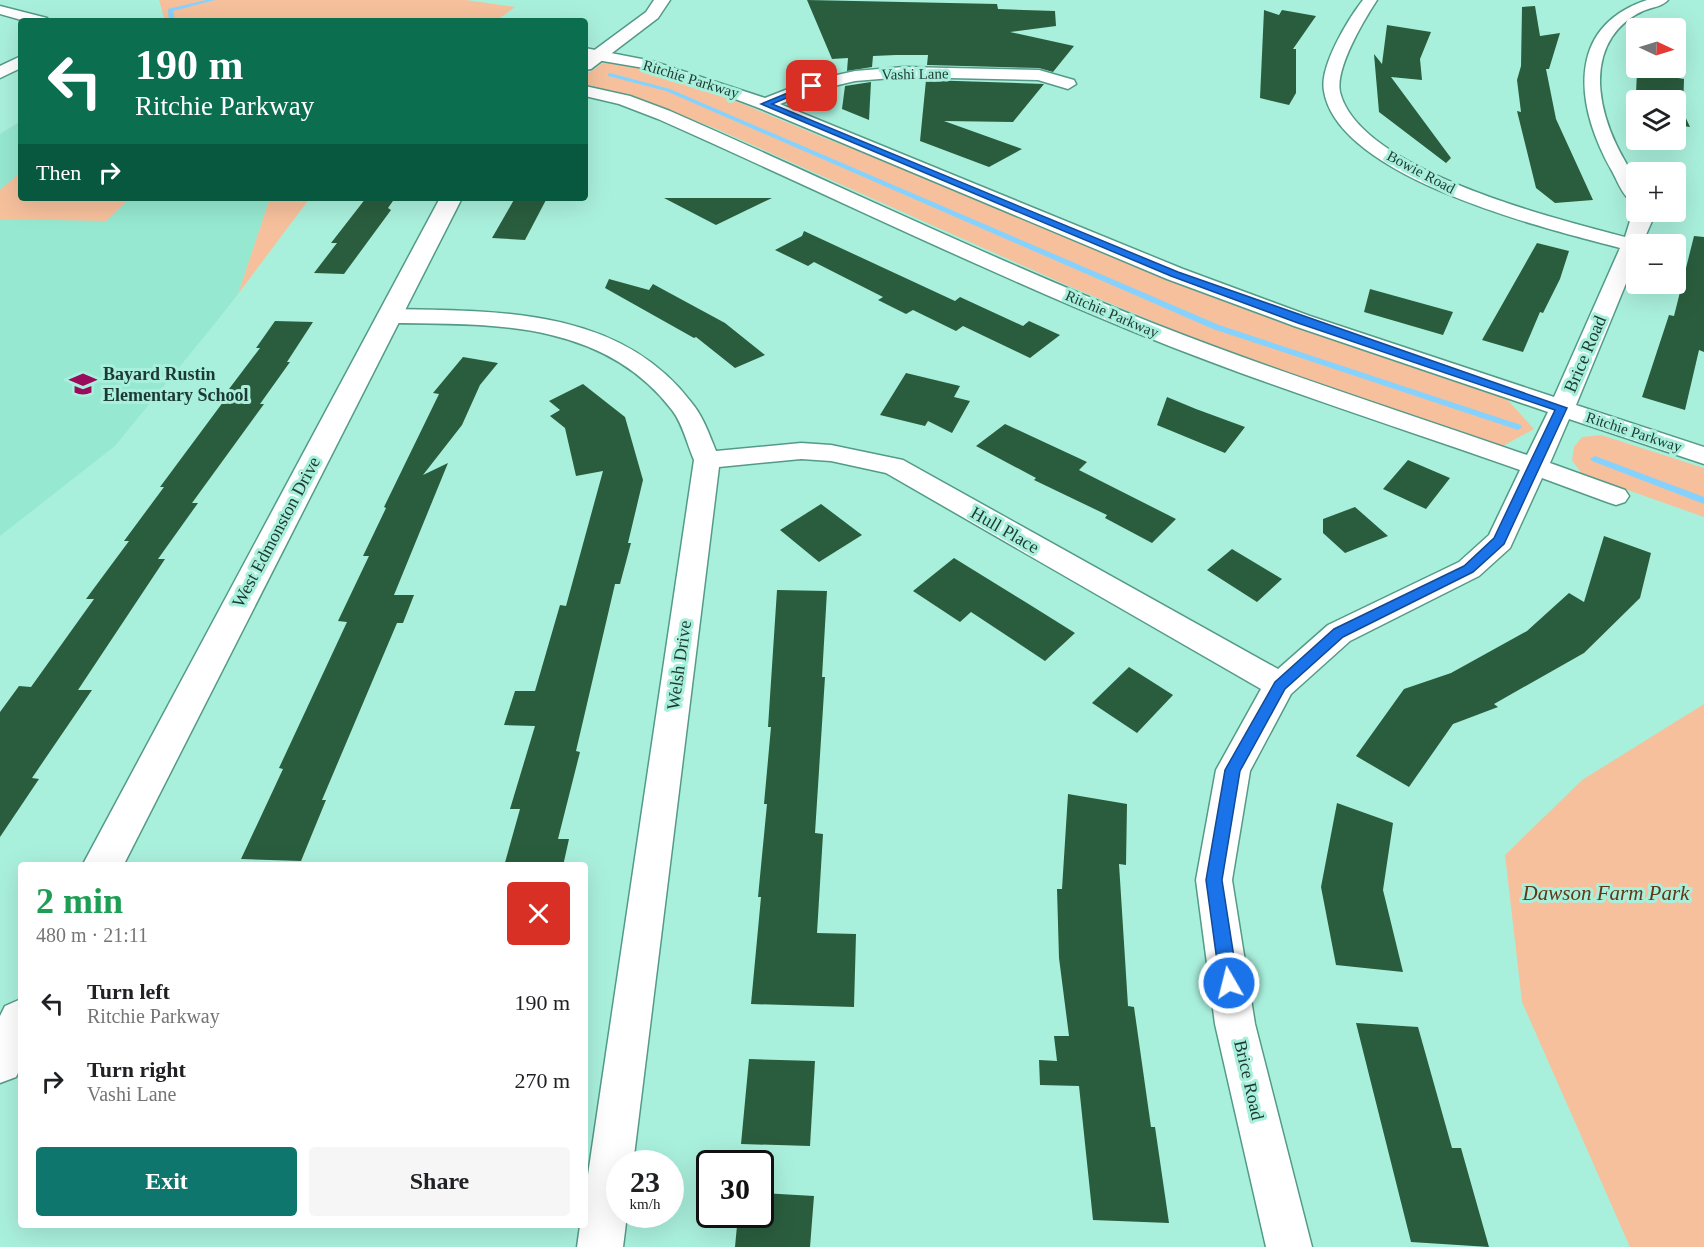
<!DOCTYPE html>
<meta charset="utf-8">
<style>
:root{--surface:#fff;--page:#f6f6f6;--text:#202124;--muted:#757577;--accent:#0f766e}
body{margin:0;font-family:Georgia,serif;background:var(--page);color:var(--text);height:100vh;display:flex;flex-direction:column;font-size:22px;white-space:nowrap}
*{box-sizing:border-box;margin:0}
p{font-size:20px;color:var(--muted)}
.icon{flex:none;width:33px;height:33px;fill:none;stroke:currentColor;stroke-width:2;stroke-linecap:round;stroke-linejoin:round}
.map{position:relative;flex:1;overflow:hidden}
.drawer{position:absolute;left:18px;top:862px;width:570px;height:366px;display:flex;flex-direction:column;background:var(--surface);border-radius:6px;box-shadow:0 6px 24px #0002}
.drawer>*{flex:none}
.top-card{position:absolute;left:18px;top:18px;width:570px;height:183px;border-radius:6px;box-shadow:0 6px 24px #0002;background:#0b6e4f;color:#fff;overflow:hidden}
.needle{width:39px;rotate:94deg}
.controls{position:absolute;left:1626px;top:18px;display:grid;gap:12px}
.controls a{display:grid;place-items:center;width:60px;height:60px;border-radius:6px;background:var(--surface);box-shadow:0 6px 24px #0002;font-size:30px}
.speed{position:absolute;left:606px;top:1150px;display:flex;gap:12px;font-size:30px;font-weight:700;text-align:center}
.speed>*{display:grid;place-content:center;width:78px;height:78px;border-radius:50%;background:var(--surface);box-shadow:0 6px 24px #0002;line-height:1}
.speed small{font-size:15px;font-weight:400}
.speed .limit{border:3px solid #111;border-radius:9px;background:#fff;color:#111}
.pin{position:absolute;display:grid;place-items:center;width:51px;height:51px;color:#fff;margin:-26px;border-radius:12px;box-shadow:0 3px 9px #0006}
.me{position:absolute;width:66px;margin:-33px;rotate:352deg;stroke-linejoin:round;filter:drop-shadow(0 0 4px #0008)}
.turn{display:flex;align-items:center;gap:21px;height:126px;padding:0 18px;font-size:27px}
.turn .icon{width:78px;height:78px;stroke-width:2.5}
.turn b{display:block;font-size:42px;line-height:51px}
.then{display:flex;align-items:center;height:57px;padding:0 18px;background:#0003;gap:12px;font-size:22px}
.round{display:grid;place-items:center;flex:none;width:63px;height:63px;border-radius:6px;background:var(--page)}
.head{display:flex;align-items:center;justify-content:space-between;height:102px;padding:0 18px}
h1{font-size:36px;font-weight:700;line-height:45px;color:#1e9e55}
.button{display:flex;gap:12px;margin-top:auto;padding:12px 18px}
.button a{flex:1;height:69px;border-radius:6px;background:var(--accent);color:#fff;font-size:24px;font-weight:700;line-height:69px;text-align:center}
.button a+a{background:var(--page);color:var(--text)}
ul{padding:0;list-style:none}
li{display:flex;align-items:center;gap:18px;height:78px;padding:0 18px}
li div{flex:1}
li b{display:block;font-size:22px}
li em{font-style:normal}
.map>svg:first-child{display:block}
.built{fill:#96e8d1}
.green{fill:#f6c09c}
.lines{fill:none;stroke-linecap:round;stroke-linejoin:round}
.stream{fill:#86d2fe;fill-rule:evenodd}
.building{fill:#2a5d3e}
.minor-casing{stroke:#549a88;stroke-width:3}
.tertiary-casing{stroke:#549a88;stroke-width:3}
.minor{fill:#fff;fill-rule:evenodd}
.tertiary{fill:#fff;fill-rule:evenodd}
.route{fill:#1a73e8;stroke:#114b97;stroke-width:1.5}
.labels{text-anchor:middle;stroke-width:6;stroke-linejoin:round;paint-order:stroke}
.far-street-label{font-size:15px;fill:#1d3a32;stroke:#a9f0dc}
.street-label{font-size:18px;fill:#1d3a32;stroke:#a9f0dc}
.poi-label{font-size:18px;font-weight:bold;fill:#1d3a32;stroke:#a9f0dc;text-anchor:start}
.near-park-label{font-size:21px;font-style:italic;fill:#623716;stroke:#a9f0dc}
</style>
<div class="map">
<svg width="1704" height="1247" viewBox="0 0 1704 1247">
<rect width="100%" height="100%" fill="#a9f0dc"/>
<polygon class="built" points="21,121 21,198 270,198 238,294 217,321 115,446 0,536 0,134"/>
<g class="green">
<polygon points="159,0 466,0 515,7 496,21 165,21"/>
<polygon points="611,62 622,62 688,81 822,137 1505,397 1534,429 1501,447 1284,376 1064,284 719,130 644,100 585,84 585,75 603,63"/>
<polygon points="21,172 21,198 130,198 106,221 0,219 0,190"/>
<polygon points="270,198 310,198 238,294"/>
<polygon points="1601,435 1704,468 1704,517 1582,474 1572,460 1574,447 1582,437"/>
<polygon points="1704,704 1704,1247 1630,1247 1522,1002 1505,855 1582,780"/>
</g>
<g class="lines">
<g class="stream">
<polygon points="206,0 215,0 173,11 175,21 169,21 168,9"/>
<polygon points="610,73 670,89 1219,325 1521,425 1522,427 1518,430 1515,429 1213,329 666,91 608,76 608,74"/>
<polygon points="1595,456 1704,497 1704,504 1592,461 1590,459"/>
</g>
</g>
<g class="building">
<polygon points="807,0 997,4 998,9 1055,11 1056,26 1010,32 1074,46 1053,72 1039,68 927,65 928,55 896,55 873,56 872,67 847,71 848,58 832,59"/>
<polygon points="1535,6 1540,36 1560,33 1549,69 1546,69 1556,119 1593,200 1555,203 1536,188 1517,111 1521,112 1517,80 1521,66 1522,7"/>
<polygon points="1264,10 1279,15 1282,10 1316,16 1293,49 1296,49 1296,93 1289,105 1260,98"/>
<polygon points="1387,25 1431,32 1420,59 1422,80 1391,77 1451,158 1446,163 1379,112 1374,54 1382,64"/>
<polygon points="1637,71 1684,79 1683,112 1690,127 1676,125 1676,100 1638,100 1636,94"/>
<polygon points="926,80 1044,84 1013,122 944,121 1022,149 989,167 920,141"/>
<polygon points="871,82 869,120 842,109 845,86"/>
<polygon points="366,198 395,198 388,208 391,210 344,274 314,273 337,243 331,243"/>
<polygon points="515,198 547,198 525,240 492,238"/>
<polygon points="664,198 772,198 716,225"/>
<polygon points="804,231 955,301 960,297 1023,326 1029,321 1060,335 1030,358 963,326 956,331 913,310 906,314 878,300 883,297 814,262 808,266 775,250 802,236"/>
<polygon points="1694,236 1704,237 1704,352 1699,350 1685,410 1642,397 1669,315 1674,316"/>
<polygon points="1537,243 1569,251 1560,279 1543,313 1540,312 1523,352 1482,340"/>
<polygon points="609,279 649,290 653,284 725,323 765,355 735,368 696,337 694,338 605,288"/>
<polygon points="1370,289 1453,312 1443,335 1364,312"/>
<polygon points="275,321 313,322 287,362 290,362 260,404 264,404 192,503 198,503 158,559 165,559 78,690 92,690 32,778 39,779 0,837 0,712 19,686 31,687 94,599 86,599 129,541 124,541 164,487 160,487 232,390 229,389 260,348 256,348"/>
<polygon points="463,357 498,363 480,385 462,425 423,475 448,463 394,595 414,595 403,623 397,623 322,800 326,800 301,861 241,859 283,769 279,768 347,622 338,621 369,556 363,556 386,508 384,507 439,394 433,393"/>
<polygon points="906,373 960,386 954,397 970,401 952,433 928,421 925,426 880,415"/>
<polygon points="583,384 625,417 643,480 628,543 631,543 620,584 615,584 576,751 580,752 558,839 569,839 563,866 504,866 520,809 510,809 535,726 504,725 515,691 535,691 560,605 566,606 603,471 576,476 565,428 550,416 560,410 549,401"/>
<polygon points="1167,397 1196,409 1245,427 1225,453 1157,425"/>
<polygon points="1005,424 1087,462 1079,470 1176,519 1152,543 1105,518 1107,515 1034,480 1036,478 976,446"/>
<polygon points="1408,460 1450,478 1426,509 1383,489"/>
<polygon points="821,504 862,535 819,562 780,530"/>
<polygon points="1355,507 1388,536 1345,553 1323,533 1323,519"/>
<polygon points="1604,536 1651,553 1640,598 1584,653 1494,704 1498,707 1453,724 1409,787 1356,756 1404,689 1451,673 1527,631 1569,593 1584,602"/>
<polygon points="1232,549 1282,579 1257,602 1207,570"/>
<polygon points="954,558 1027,603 1075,633 1045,661 971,612 960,622 913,591"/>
<polygon points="777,590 827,591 822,677 825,677 815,833 823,834 817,933 856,934 854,1007 751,1004 761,897 758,897 767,804 764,804 771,727 768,727"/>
<polygon points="1129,667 1173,695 1137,733 1092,703"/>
<polygon points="1068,794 1127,804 1126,865 1119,864 1128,1006 1134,1007 1151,1127 1155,1127 1169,1223 1093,1220 1079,1086 1040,1085 1039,1060 1057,1061 1054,1036 1069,1036 1059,958 1057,889 1062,889"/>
<polygon points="1337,803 1393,823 1383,890 1403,972 1336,965 1321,887"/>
<polygon points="1356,1023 1418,1027 1452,1148 1461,1148 1489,1247 1411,1242"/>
<polygon points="749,1059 815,1061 810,1146 741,1144"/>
<polygon points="760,1193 814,1196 810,1247 735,1247 738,1215 760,1215"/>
</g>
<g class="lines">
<defs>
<g id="minor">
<path d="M1363,0h14c-13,20 -42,68 -37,92 19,78 216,127 285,145l9,-29 2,-1v5h15l1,9 -10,23h-6v15l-60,146 128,42v17l-135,-45 -19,44 75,27 4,6 -4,6 -9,3 -9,-3 -65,-24 -32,70 -31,28 -129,65 -59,53 -41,77 -18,109 23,144 57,223h-46l-51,-223 -19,-144 20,-110 45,-81 -375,-216 -55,-12 -30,-2 -82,8 -86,697h-13v51h7l-4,32h-46l3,-21h5v-31l109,-735c-7,-16 -11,-36 -22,-50 -69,-90 -181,-86 -284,-87l-8,-2 -3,-5 3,-5 8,-2c108,2 231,-2 303,93 12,14 18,32 25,49l85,-8 30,2 72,15 375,209 50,-44 131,-63 30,-27 31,-65c-128,-45 -258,-86 -383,-137 -162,-66 -319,-143 -479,-214l-39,-15 -34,-8v-10l45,10 40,15c162,71 321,148 485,213 122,48 248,88 372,131l21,-43 -254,-86 -127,-47 -408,-171 -74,-28 -41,-12 -59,-10v-10l67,13 113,37 41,-16 49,-11 49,-4 135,3 35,10 2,4 -8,5 -30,-9 -134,-3 -49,4 -38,9 -37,14 403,165 127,47 244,81 66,-149c-73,-19 -282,-70 -296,-157 -5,-24 24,-72 39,-91z"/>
<path d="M1647,0h21c-6,7 -16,7 -25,11 -12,5 -24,15 -31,26 -21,32 -11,75 4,107 10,22 23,33 20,59 -12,-3 -18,-21 -24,-32 -35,-62 -49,-143 35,-171z"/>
<polygon points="0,6 47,18 49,21 25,21 0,14"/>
<polygon points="21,56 21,68 0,78 0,66"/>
</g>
<g id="tertiary">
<polygon points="654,0 670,0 658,18 591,69 585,70 585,57 646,12"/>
<polygon points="440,198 462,198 123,866 82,866"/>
<polygon points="21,999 21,1067 16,1077 0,1083 0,1016 5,1006"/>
</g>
</defs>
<use href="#minor" class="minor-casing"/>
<use href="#tertiary" class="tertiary-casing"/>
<use href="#minor" class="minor"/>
<use href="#tertiary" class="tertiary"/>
</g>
<polygon class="route" points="809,84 815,86 772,104 1178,272 1567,408 1504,544 1473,572 1343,637 1285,689 1240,771 1222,880 1238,983 1236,989 1229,991 1223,989 1220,983 1206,880 1225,770 1275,682 1334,629 1464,566 1494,538 1555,410 1298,323 1171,276 761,104"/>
<defs>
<symbol id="school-bare" viewBox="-9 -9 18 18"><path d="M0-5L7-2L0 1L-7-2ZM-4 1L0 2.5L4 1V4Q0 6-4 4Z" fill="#9b0b5c" stroke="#a9f0dc" stroke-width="2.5" paint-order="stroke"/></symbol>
</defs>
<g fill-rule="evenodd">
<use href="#school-bare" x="64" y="365" width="38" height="38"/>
</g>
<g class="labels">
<g class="far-street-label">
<text transform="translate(915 74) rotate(-1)" y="5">Vashi Lane</text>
<text transform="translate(691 79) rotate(17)" y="5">Ritchie Parkway</text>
<text transform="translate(1421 172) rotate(28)" y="5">Bowie Road</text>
<text transform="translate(1112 314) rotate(23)" y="5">Ritchie Parkway</text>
<text transform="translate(1634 432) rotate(18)" y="5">Ritchie Parkway</text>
</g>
<g class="street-label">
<text transform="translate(1585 354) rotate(-67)" y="6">Brice Road</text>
<text transform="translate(1005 530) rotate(30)" y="6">Hull Place</text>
<text transform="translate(276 532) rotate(-62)" y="6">West Edmonston Drive</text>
<text transform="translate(679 665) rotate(-82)" y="6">Welsh Drive</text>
<text transform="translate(1249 1080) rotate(77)" y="6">Brice Road</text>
</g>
<g class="poi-label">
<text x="103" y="380">Bayard Rustin<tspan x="103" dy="21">Elementary School</tspan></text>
</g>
<g class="near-park-label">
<text x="1606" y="900">Dawson Farm Park</text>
</g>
</g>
</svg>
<div class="controls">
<a><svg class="needle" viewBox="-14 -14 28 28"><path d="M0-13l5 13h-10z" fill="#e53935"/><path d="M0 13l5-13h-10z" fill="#757577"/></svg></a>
<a><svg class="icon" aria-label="layers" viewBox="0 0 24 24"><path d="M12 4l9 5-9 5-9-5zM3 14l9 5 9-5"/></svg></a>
<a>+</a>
<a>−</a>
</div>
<div class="speed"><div>23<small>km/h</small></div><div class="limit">30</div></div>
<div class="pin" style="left:812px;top:86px;background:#d93025"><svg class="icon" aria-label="arrive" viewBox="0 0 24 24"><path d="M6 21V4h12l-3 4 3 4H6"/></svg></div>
<svg class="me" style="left:1229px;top:983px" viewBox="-20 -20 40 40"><circle r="17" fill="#1a73e8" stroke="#fff" stroke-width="3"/><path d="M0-11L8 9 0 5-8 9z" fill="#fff"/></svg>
<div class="top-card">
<div class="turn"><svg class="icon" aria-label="left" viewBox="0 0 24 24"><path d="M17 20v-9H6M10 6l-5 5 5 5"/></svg><div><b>190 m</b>Ritchie Parkway</div></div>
<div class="then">Then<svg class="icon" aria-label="right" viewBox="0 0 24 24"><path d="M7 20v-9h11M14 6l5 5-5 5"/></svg></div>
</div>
<section class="drawer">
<div class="head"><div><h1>2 min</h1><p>480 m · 21:11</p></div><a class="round" style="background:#d93025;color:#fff"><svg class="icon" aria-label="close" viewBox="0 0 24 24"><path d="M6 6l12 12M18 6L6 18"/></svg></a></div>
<ul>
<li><svg class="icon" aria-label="left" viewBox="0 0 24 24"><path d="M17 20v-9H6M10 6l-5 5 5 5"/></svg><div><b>Turn left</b><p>Ritchie Parkway</p></div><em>190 m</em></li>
<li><svg class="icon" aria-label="right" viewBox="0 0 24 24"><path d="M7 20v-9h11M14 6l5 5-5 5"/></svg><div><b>Turn right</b><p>Vashi Lane</p></div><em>270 m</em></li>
</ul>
<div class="button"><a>Exit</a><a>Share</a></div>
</section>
</div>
